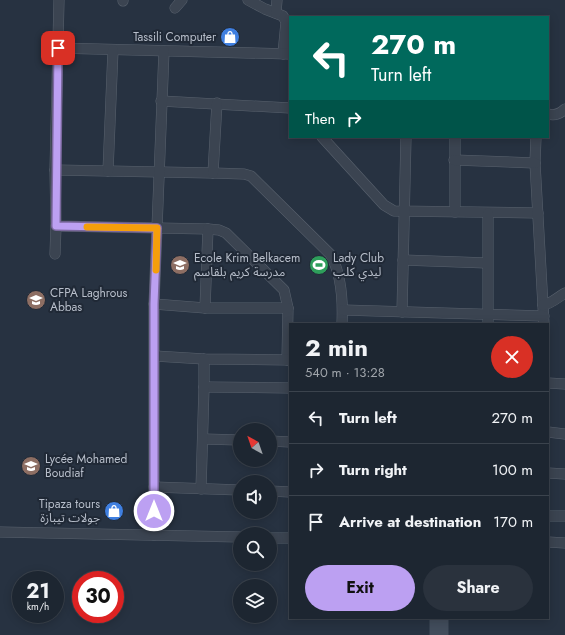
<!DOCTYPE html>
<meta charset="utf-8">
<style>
:root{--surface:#1d2631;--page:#2a323d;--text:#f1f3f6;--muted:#a0a5ab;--line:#3b434d;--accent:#bca0f2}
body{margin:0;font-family:Jost,"Noto Sans Arabic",sans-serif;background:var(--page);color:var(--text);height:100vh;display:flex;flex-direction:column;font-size:15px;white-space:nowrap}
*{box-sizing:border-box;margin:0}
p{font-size:13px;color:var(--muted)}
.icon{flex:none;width:22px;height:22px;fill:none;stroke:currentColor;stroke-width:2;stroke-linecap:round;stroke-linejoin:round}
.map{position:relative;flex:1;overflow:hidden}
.sheet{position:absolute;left:289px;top:323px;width:260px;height:296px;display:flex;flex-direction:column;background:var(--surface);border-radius:0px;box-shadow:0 2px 10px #0003,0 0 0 1px var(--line)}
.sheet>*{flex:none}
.hud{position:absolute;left:289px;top:16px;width:260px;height:122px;border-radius:0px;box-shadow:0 2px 10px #0003,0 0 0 1px var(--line);background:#00695c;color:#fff;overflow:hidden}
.needle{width:26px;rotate:320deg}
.tools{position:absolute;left:233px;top:423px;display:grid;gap:8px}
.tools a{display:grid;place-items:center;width:44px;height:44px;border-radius:50%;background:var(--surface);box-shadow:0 2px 10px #0003,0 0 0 1px var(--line);font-size:20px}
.speed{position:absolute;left:12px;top:571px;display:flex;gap:8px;font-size:20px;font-weight:700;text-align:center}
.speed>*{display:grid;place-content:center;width:52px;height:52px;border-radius:50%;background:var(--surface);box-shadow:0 2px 10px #0003,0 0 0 1px var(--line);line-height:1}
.speed small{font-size:10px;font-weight:400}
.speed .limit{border:6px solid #d22;background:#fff;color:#111}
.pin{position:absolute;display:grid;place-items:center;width:34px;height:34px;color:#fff;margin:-17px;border-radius:8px;box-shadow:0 2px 6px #0006}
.me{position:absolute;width:44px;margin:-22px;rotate:0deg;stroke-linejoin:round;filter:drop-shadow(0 0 3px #0008)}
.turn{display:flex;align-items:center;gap:14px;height:84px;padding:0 16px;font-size:18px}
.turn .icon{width:52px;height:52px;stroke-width:2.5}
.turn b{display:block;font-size:28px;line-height:34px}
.then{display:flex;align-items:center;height:38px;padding:0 16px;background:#0003;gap:8px;font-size:15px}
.round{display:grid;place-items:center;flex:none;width:42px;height:42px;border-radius:21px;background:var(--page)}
.summary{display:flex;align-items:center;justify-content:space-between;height:68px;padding:0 16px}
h1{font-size:24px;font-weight:700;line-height:30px}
.cta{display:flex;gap:8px;margin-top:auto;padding:8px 16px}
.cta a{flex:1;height:46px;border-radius:24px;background:var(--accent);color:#111;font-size:16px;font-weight:700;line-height:46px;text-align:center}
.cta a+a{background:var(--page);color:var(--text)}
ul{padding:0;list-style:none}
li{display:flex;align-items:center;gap:12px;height:52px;padding:0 16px;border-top:1px solid var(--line)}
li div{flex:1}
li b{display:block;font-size:15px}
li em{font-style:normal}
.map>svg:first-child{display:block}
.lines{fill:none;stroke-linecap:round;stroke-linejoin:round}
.taxiway{stroke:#424d5c;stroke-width:19}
.minor-casing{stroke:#59626e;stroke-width:11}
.minor{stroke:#3b4451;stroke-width:10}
.route-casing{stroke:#7a689d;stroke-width:10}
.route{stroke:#bca0f2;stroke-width:7}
.slow{stroke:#f59e0b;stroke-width:7}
.labels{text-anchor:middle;stroke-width:4;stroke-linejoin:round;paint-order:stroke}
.poi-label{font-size:12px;fill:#b8bfcb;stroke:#202936;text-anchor:start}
</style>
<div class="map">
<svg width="565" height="635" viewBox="0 0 565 635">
<rect width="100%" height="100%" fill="#273241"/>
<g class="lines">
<polyline class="taxiway" points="439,635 439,618"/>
<defs>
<g id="minor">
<polyline points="59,0 55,170 56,226 208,229 219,230 226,233 284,290 288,308 287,360"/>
<polyline points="248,0 265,9 283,16 286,22 283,54"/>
<polyline points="123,1 123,0"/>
<polyline points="175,8 182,0"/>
<polyline points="276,13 277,0"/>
<polyline points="57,48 290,54"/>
<polyline points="161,101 290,108"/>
<path d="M548,114c7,2 12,0 17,-5"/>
<polyline points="322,137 384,205 394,211 538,213"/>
<polyline points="455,137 455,212"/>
<polyline points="536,137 535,163 544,324"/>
<polyline points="454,160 535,163"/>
<path d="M55,170l158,3 31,1 7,2 79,78c12,20 13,47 12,70"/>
<polyline points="108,171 113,50"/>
<polyline points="213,173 217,103"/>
<polyline points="55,254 56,226"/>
<polyline points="403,260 487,263"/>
<polyline points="154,304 205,308 288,308"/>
<path d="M543,305c8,-1 15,-8 22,-12"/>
<polyline points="205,308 208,229"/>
<polyline points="343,310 544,316"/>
<polyline points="402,312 406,137"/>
<polyline points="488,324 488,213"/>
<polyline points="155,356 204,359 290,360"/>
<polyline points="548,383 565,384"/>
<polyline points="204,387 290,388"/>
<polyline points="548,432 565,434"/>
<polyline points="203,439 240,440"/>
<polyline points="270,441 290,442"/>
<polyline points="548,473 565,474"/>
<polyline points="154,487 240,490"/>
<polyline points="201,489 204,387 204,359"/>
<polyline points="270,491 290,492"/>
<polyline points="548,516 565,516"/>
<polyline points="0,532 240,537"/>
<polyline points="154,535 154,304 164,51"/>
<polyline points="270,538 290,538"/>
<polyline points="548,542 565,543"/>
</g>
</defs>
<use href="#minor" class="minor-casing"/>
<use href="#minor" class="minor"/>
</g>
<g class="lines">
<defs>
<polyline id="route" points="58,48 56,226 157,228 154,304 154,511"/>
</defs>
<use href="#route" class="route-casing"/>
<use href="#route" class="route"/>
<polyline class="slow" points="87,227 157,228 156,270"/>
</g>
<defs>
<symbol id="shop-disc" viewBox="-11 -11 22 22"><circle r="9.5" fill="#3f7fe0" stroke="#202936"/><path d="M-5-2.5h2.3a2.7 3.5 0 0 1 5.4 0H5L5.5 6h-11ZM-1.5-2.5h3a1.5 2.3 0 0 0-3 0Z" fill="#fff"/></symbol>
<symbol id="school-disc" viewBox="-11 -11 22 22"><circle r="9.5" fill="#8d6e63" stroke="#202936"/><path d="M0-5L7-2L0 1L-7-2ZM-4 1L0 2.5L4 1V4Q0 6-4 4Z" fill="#fff"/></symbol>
<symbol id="stadium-disc" viewBox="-11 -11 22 22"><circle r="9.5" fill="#2e9e5b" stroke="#202936"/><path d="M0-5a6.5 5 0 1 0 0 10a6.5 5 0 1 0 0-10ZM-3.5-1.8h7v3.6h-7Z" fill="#fff"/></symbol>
<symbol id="university-disc" viewBox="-11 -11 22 22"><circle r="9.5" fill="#8d6e63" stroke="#202936"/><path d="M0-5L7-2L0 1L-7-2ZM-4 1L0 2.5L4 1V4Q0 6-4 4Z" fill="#fff"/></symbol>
</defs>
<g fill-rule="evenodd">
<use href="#shop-disc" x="219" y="26" width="22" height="22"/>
<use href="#school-disc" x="169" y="254" width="22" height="22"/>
<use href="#stadium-disc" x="308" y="254" width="22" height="22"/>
<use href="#university-disc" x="25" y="289" width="22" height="22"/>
<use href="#school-disc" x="20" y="455" width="22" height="22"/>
<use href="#shop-disc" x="103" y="500" width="22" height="22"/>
</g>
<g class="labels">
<g class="poi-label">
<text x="216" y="41" text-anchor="end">Tassili Computer</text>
<text x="194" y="262">Ecole Krim Belkacem<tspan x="194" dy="14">مدرسة كريم بلقاسم</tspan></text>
<text x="333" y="262">Lady Club<tspan x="333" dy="14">ليدي كلب</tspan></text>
<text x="50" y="297">CFPA Laghrous<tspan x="50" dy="14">Abbas</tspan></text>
<text x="45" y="463">Lycée Mohamed<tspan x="45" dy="14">Boudiaf</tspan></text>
<text x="100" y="508" text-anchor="end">Tipaza tours<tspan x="100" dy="14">جولات تيبازة</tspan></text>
</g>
</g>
</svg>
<div class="tools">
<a><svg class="needle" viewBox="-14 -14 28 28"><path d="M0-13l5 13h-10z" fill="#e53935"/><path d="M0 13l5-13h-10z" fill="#a0a5ab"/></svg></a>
<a><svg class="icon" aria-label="sound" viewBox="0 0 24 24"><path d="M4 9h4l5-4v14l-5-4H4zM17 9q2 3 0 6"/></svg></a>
<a><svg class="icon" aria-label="search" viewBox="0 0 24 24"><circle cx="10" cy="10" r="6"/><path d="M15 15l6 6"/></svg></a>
<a><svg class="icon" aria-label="layers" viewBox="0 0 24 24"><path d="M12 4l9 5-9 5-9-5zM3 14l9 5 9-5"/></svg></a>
</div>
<div class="speed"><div>21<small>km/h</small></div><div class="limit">30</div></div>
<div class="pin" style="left:58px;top:48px;background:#d93025"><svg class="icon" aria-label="arrive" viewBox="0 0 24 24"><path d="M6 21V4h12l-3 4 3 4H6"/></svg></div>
<svg class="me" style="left:154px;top:511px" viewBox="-20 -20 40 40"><circle r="17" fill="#bca0f2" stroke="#fff" stroke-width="3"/><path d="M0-11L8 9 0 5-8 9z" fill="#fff"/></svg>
<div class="hud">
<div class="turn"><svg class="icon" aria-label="left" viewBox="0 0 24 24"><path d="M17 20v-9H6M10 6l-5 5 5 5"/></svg><div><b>270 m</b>Turn left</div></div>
<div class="then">Then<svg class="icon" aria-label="right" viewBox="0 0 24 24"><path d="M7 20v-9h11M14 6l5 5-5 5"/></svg></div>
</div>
<section class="sheet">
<div class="summary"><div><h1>2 min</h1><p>540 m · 13:28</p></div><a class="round" style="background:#d93025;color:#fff"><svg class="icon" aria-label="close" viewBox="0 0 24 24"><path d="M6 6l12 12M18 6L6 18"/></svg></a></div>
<ul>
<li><svg class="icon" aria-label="left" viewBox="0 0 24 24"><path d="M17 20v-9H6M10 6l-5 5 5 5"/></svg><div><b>Turn left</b></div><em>270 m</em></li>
<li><svg class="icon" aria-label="right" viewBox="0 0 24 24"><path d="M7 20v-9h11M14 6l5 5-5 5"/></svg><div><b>Turn right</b></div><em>100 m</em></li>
<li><svg class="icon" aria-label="arrive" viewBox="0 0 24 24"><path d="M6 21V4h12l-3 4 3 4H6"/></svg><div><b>Arrive at destination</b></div><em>170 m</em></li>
</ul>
<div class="cta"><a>Exit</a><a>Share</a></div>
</section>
</div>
